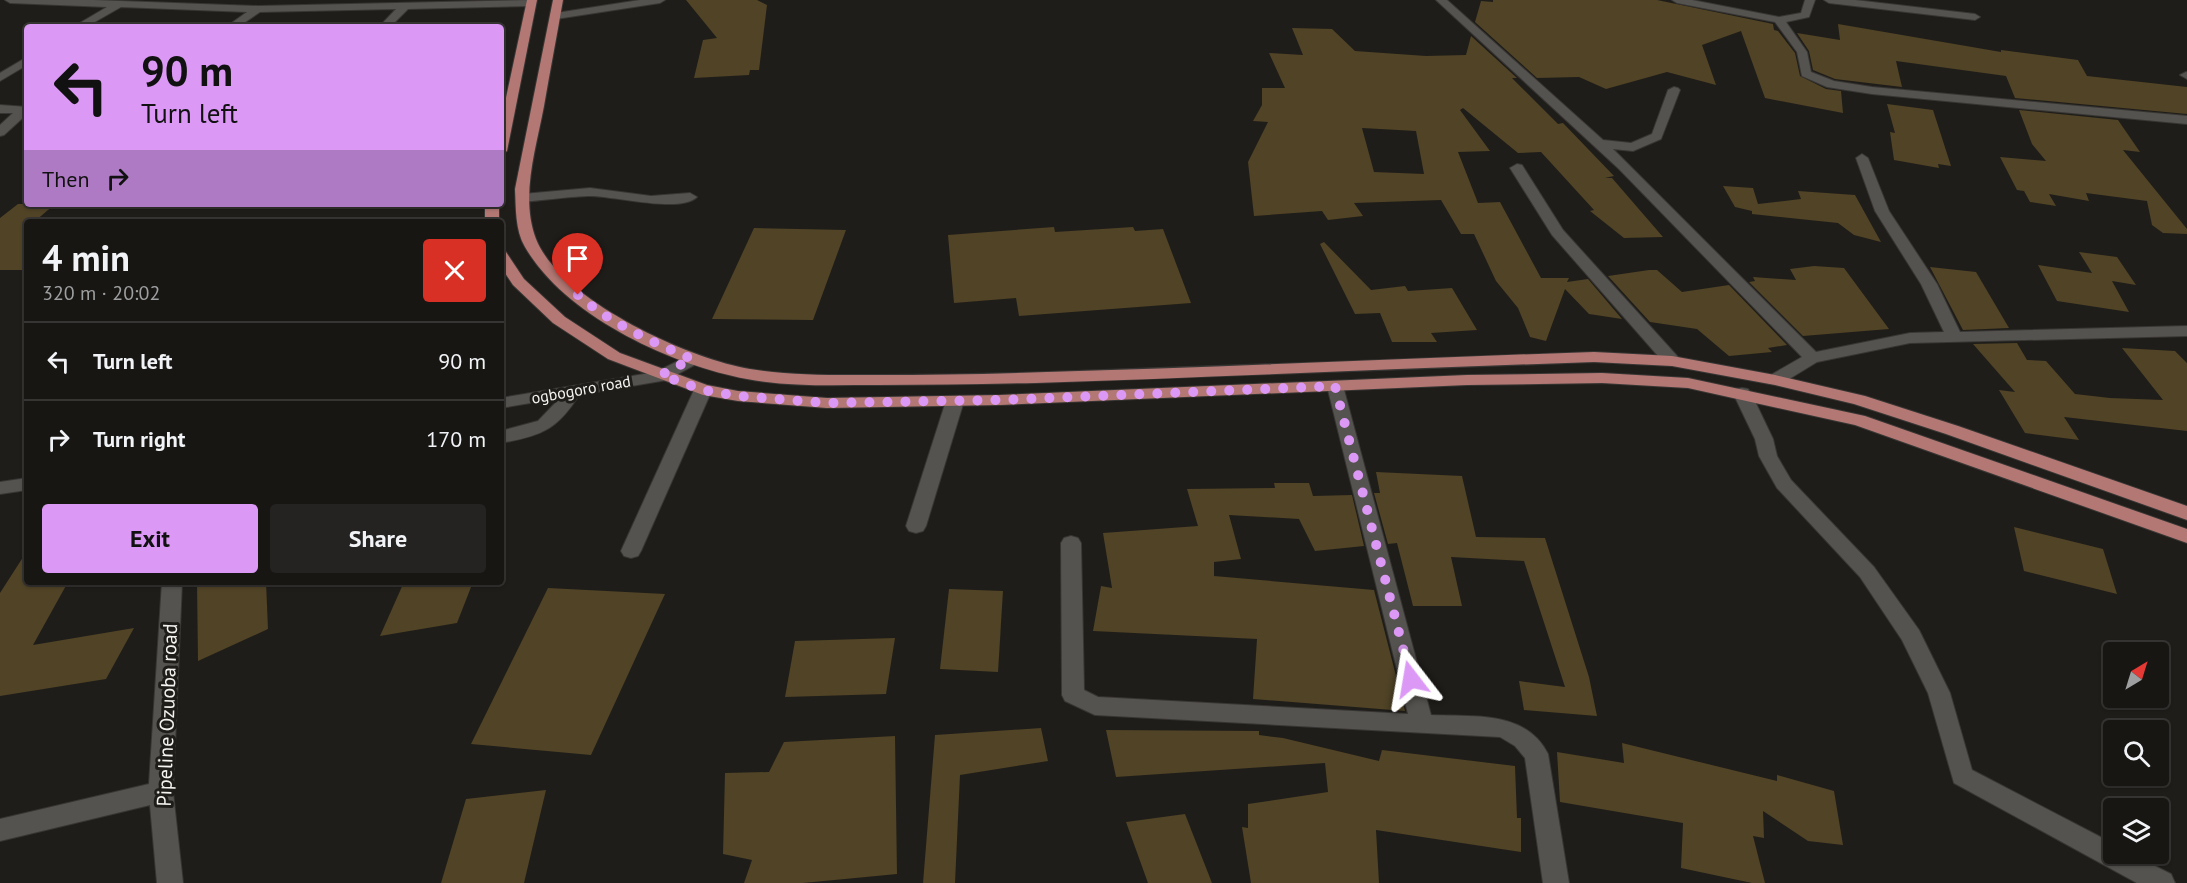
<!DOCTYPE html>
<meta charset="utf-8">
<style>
:root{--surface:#171613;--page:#242321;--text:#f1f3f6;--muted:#9e9fa0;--line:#363533;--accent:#db99f5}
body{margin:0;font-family:"PT Sans",sans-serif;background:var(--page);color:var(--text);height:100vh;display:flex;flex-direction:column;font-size:22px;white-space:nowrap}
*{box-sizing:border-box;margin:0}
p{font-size:20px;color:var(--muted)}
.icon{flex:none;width:33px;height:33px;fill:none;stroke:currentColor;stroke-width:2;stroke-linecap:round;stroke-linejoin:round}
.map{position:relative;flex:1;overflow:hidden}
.details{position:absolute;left:24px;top:219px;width:480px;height:366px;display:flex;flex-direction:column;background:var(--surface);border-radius:6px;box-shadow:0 2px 4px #0004,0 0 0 2px var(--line)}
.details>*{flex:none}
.guide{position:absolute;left:24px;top:24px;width:480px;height:183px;border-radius:6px;box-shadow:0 2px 4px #0004,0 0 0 2px var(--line);background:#db99f5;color:#111;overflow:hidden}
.needle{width:39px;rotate:38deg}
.fabs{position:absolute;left:2103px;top:642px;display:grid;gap:12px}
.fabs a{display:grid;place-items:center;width:66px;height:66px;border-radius:6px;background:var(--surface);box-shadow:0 2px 4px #0004,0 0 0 2px var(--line);font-size:30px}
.pin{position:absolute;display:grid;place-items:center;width:51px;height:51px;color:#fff;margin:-62px -26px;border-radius:50% 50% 50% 0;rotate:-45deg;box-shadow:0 0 6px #0007}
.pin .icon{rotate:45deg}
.me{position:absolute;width:66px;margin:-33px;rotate:346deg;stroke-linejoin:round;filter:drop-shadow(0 0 4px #0008)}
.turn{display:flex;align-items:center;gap:21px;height:126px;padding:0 18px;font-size:27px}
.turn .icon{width:78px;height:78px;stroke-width:2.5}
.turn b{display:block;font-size:42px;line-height:51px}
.then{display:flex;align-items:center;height:57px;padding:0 18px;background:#0003;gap:12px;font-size:22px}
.round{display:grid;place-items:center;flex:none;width:63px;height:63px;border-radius:6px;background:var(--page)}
.overview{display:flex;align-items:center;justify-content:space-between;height:102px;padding:0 18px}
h1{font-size:36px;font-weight:700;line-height:45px}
.cta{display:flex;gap:12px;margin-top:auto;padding:12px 18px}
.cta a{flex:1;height:69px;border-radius:6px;background:var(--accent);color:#111;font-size:24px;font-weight:700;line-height:69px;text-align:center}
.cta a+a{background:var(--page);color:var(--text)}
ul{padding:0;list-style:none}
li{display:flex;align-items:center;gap:18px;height:78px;padding:0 18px;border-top:2px solid var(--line)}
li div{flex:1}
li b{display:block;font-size:22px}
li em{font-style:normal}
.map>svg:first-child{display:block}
.building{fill:#504326;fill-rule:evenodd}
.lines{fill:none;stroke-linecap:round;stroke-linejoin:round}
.minor-casing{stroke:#383634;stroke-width:2}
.major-casing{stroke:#383634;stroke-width:2}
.minor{fill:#55534f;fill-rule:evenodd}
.major{fill:#b37874;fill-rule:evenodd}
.route{stroke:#db99f5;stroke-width:10;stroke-dasharray:0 18}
.labels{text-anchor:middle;stroke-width:6;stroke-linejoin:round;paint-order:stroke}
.street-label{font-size:16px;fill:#f5f3f1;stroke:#1f1d19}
.near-street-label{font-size:20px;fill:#f5f3f1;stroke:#1f1d19}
</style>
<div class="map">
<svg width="2187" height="883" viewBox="0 0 2187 883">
<rect width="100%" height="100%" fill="#1f1d19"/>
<g class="building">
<polygon points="686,0 757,0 767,5 759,70 750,70 749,75 694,78 703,40 717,38"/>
<polygon points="1493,0 1657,0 1773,24 1774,30 1778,31 1795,53 1800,76 1826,89 1841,91 1843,113 1765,98 1741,31 1702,45 1716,85 1667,72 1606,89 1579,77 1537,78 1475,22 1481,1 1493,2"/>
<polygon points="1838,24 2001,52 2001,50 2078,60 2087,76 2187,87 2187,114 2015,98 2006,76 1896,61 1902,87 1835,79 1813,70 1809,51 1797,33 1840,40"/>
<path d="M1292,28l40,1 23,22 71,5 40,-1 5,-19 46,42h-5l46,46 5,-1 51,53 -9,2h7l51,59 -39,1 -34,-27 4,-1 -53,-58 -23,1 -55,-45 -3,2 30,41 -32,1 20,51 22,-1 41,76h28l-2,4 21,-3 34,40 -33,-5 -24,-25 -19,52 -16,-4 -12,-29 -22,-27 -22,-47h-13l-20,-34 -87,3 9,13 -35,4 -6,-9 -68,5 -6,-54 20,-40 -15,-1 9,-16v-17h23l-16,-35 34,2zM1362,128l54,3 8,43 -50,-2z"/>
<polygon points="1887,104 1933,110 1951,166 1938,164 1939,168 1894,160 1890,132 1895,133"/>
<polygon points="2019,110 2118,120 2140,152 2123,150 2187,229 2187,234 2163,233 2152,225 2147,201 2086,193 2089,201 2049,194 2056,206 2030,202 2024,191 2017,190 2000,157 2046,161 2032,144"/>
<polygon points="1723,186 1753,188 1758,204 1801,199 1798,191 1855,195 1881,242 1854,235 1838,223 1752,214 1752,211 1735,207"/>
<polygon points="18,204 55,204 34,222 27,222 27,270 0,270 0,218"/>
<polygon points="1054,227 1055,232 1133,227 1135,231 1163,229 1191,303 1019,316 1016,298 954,303 948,235"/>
<polygon points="754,228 846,230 813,320 712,319"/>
<polygon points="1324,242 1371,290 1405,286 1408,291 1452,288 1477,330 1431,333 1437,342 1392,342 1380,313 1355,314 1320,244"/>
<polygon points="2079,252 2117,257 2136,285 2112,281 2129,312 2057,301 2038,265 2092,273"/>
<polygon points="1814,266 1844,268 1889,329 1803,336 1749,282 1755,281 1753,277 1796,280 1790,269"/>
<polygon points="1930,267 1976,272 2009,328 1963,330"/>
<polygon points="1649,270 1657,270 1682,292 1729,285 1787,345 1768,348 1772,352 1729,356 1697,329 1650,322 1608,276"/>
<polygon points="2017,343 2027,360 2046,361 2075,394 2110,398 2163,400 2122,348 2175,351 2187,363 2187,431 2064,417 2079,440 2025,433 1999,390 2015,392 1973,344"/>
<polygon points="1376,472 1462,476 1476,537 1545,538 1589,677 1597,716 1524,710 1519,681 1565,687 1524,561 1451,557 1462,606 1413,606 1397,543 1388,544 1374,493 1380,493"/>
<polygon points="1274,483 1309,483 1313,496 1352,495 1364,546 1315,551 1299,519 1229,515 1241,559 1214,562 1214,576 1374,590 1405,711 1253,699 1257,639 1093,631 1101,586 1112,588 1103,533 1198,526 1187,489 1275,488"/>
<polygon points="2014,527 2103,549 2117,594 2024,571"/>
<polygon points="27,551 27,582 68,582 33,645 134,628 106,679 0,696 0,593"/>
<polygon points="197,582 266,582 268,629 198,661"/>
<polygon points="404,582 473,582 457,623 380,636"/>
<polygon points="548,588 665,594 591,755 471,744"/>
<polygon points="949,589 1003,591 998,672 940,669"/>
<polygon points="895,638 886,694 785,697 795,641"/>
<polygon points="1041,728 1048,761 960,775 955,883 923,883 935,735"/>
<polygon points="1106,730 1259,731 1259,735 1283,738 1379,761 1382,750 1515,766 1517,818 1521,818 1521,852 1376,830 1379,883 1251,883 1242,827 1248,828 1248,804 1328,792 1325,763 1116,777"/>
<polygon points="895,736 897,874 803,883 744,883 752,860 723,854 725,773 769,772 784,742"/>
<polygon points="1622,743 1777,781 1777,775 1834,791 1843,845 1808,841 1763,811 1764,838 1753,836 1765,883 1752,883 1681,868 1683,823 1560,802 1557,752 1624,763"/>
<polygon points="546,790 524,883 441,883 466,799"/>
<polygon points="1185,814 1212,883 1148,883 1126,822"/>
</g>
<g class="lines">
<defs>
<g id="minor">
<polygon points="5,0 93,0 258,6 530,0 536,3 531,6 408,9 390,27 379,27 396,9 260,12 238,27 226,27 247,12 121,7 86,27 73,27 107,7 10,3"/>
<polygon points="640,0 665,0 660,3 556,19 551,16 556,13"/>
<polygon points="1436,0 1447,0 1603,140 1631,143 1652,134 1668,90 1674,87 1678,88 1680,90 1661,139 1633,151 1613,149 1816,352 1910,333 1944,332 1921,284 1875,211 1856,158 1862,154 1868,158 1889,211 1937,284 1960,332 2187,326 2187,336 1910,343 1817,362 1781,384 1769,384 1767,380 1769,376 1802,357 1619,169"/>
<polygon points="1672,0 1692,0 1779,17 1801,13 1805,0 1815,0 1809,17 1786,22 1807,52 1811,72 1834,81 1872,87 2187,116 2187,124 1872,94 1827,87 1802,76 1797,52 1775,22 1677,3"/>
<polygon points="1824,0 1855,0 1975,14 1980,17 1975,20 1829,3"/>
<polygon points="27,57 27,65 0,81 0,73"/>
<polygon points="2186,72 2187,72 2187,79 2180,75"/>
<polygon points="0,105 27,107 27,114 4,135 0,136 0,125 13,113 0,113"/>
<polygon points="1517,164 1522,165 1563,230 1678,357 1680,361 1678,365 1666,365 1552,235 1510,168"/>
<path d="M590,188l61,8 39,-3 7,4c-17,17 -86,-2 -109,-1 -22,1 -44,4 -65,6l-7,-4 7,-4z"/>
<path d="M692,354l8,5 -2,4 -31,17 -88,15c-22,35 -38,41 -78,48v-12l37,-10 22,-23 -59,10v-10l155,-26z"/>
<path d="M1335,381l6,1 2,4 88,329c42,2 95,-5 117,39l21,129h-26l-18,-125 -10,-12 -15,-9 -405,-22 -30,-14 -3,-6 -1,-152 3,-5 7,-2 7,2 3,5 3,147 14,7 310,17 -81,-328 2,-4z"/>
<polygon points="703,385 709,386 712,390 641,551 638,556 631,558 624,556 621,551 694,390 697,386"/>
<polygon points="1742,388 1748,389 1751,393 1773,439 1777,456 1791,480 1874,567 1919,630 1950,693 1972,770 2114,844 2114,854 2131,854 2171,874 2175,883 2137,883 1954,783 1928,693 1902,640 1860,577 1777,488 1759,456 1755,439 1733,393 1736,389"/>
<polygon points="955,396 961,397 964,401 926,526 923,531 916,533 909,531 906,526 946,401 949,397"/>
<polygon points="27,478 27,490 0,494 0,482"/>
<polygon points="162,582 182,582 173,792 183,883 157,883 150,805 0,841 0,819 149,784"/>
</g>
<g id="major">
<polygon points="527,0 537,0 507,151 501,155 501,121"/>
<path d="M553,0h10c-6,35 -13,71 -19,106 -8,43 -24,91 -8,133 24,61 153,120 214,130 42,7 86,6 128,6 56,0 113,-1 169,-3 182,-5 365,-14 547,-20l78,4 103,19 90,21 93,30 229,80v14l-241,-86 -92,-30 -79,-19 -103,-19 -78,-4c-186,6 -373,15 -559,21 -53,1 -106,2 -159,2 -43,0 -87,2 -129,-6 -76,-14 -182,-63 -222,-132 -10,-17 -9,-39 -10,-58z"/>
<rect x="485" y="204" width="14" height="18"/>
<polygon points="501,251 506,252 524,279 565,317 620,353 707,385 738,391 827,398 1000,395 1467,375 1602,373 1688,378 1865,416 2187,529 2187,543 1855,425 1688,388 1602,383 1467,385 1000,405 827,408 738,401 703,395 608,359 553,323 513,285 501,267"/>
</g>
</defs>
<use href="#minor" class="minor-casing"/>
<use href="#major" class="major-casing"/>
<use href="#minor" class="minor"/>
<use href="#major" class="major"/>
</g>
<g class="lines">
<path class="route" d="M578,295c33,29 75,47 114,64l-31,16 42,15 35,6 89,7 173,-3 335,-14 76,293"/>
</g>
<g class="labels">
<g class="street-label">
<text transform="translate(581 389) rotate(-10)" y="6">ogbogoro road</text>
</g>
<g class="near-street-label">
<text transform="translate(167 715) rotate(-88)" y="7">Pipeline Ozuoba road</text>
</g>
</g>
</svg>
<div class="fabs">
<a><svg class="needle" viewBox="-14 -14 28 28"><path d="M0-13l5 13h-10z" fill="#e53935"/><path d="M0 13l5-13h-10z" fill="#9e9fa0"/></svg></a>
<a><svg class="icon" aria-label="search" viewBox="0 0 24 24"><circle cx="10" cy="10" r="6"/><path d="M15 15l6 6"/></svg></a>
<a><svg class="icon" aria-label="layers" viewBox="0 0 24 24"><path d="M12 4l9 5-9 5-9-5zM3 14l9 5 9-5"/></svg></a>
</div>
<div class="pin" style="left:578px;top:295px;background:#d93025"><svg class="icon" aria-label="arrive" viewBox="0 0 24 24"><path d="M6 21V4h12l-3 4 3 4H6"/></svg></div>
<svg class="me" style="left:1411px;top:679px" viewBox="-20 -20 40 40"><path d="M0-17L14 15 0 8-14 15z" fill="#db99f5" stroke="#fff" stroke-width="4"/></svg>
<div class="guide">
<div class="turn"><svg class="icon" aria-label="left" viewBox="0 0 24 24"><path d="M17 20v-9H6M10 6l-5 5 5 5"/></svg><div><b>90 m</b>Turn left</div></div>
<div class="then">Then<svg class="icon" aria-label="right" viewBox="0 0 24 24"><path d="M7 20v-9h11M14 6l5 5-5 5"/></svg></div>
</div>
<section class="details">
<div class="overview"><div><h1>4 min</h1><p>320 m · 20:02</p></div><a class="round" style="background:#d93025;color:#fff"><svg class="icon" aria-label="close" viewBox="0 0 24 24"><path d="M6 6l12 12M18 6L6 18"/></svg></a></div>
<ul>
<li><svg class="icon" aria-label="left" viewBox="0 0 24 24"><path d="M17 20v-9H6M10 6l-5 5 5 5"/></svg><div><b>Turn left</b></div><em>90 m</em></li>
<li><svg class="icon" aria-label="right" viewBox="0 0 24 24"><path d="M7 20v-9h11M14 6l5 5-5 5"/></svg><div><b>Turn right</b></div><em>170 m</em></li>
</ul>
<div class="cta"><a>Exit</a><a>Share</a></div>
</section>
</div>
